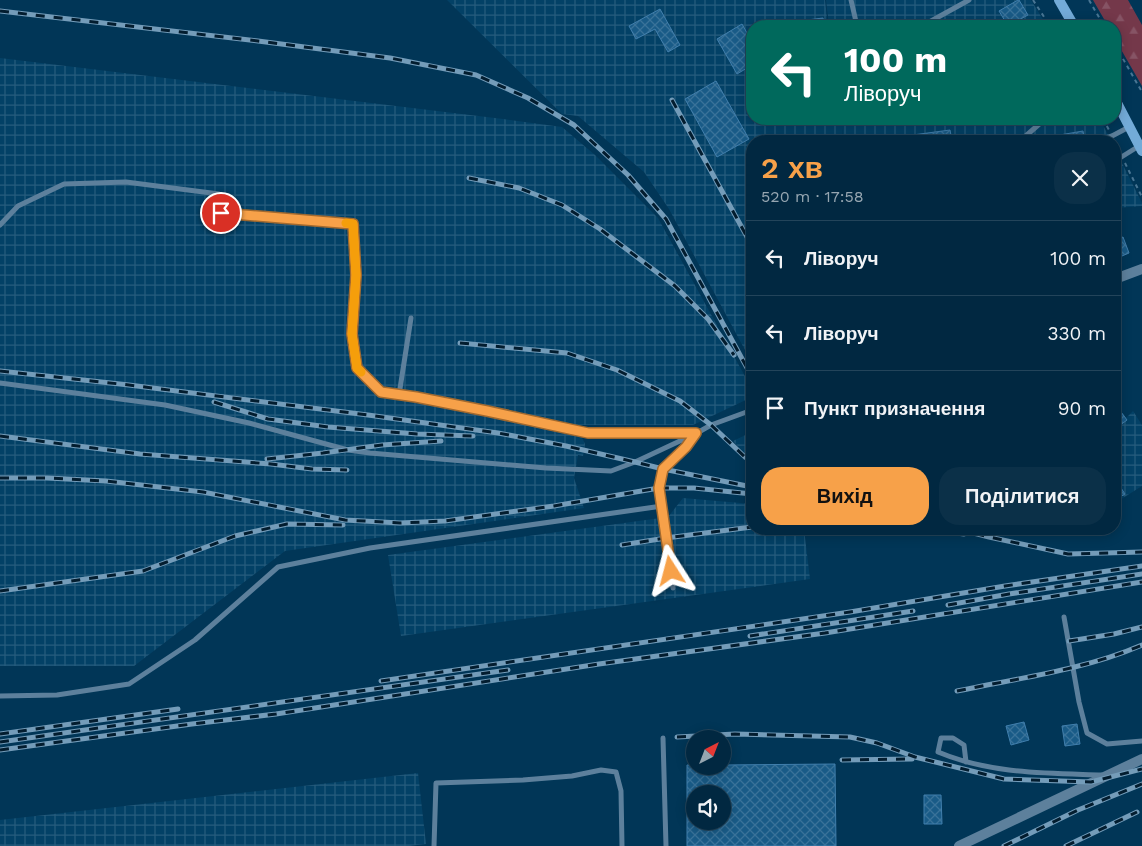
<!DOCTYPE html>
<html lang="uk">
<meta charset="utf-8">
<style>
:root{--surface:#012841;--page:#0b3048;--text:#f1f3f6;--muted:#96a6b1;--line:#23445a;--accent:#f7a149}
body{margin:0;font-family:"Work Sans",sans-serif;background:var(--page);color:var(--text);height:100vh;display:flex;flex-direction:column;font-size:19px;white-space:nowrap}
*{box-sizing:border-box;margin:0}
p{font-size:16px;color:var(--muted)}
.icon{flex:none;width:28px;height:28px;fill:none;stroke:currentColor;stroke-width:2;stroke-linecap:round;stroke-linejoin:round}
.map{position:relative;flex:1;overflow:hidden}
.drawer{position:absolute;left:746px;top:135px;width:375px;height:400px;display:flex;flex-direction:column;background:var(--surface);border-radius:20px;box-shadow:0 2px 12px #0003,0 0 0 1px var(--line)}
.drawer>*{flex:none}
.banner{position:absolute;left:746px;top:20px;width:375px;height:105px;border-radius:20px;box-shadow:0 2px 12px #0003,0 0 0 1px var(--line);background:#00695c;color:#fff;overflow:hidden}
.needle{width:32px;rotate:42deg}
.tools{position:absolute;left:686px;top:730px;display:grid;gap:10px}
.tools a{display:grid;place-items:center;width:45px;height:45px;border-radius:50%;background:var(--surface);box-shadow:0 2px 12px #0003,0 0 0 1px var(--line);font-size:25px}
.pin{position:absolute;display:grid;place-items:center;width:42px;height:42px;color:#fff;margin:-21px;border:2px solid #fff;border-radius:50%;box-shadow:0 1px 5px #0007}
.me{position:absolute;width:55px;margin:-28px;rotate:351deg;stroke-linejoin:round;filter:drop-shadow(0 0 4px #0008)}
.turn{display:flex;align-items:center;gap:18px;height:105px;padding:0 15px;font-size:22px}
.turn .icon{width:65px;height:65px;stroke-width:2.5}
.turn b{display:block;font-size:35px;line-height:42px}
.round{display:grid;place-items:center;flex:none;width:52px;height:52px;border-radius:20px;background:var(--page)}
.summary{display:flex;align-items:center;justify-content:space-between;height:85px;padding:0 15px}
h1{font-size:30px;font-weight:600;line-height:38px;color:var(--accent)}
.primary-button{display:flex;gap:10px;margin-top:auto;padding:10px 15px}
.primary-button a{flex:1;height:58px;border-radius:20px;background:var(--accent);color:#111;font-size:20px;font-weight:600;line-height:58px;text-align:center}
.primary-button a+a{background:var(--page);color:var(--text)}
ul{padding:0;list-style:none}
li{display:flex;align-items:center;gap:15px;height:75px;padding:0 15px;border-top:1px solid var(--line)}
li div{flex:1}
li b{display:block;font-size:19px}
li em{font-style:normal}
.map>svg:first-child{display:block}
.industrial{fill:url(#industrial-grid)}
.forest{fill:url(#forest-firs)}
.building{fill:url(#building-cross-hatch);stroke:#417fad;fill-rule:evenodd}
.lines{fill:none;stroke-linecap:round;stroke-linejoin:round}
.path{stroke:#497694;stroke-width:2;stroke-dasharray:4 4;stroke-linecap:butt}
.lane{stroke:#5d809c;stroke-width:5}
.street{stroke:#5d809c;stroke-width:10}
.secondary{stroke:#73abd8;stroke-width:10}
.rail-casing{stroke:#749cb9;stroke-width:5}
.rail{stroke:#031d2f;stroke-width:3;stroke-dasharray:9;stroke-linecap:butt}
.route-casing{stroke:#a1692f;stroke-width:12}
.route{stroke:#f7a149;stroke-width:9}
.slow{stroke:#f59e0b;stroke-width:9}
</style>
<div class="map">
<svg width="1142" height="846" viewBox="0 0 1142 846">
<defs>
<pattern id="industrial-grid" width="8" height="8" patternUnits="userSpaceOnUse" patternTransform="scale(1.25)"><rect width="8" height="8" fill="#034166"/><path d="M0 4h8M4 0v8" fill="none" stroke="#265c7d"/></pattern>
<pattern id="forest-firs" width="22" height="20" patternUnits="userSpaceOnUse" patternTransform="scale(1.25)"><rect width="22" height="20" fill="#74384a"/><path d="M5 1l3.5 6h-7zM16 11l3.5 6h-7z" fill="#865465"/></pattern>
<pattern id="building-cross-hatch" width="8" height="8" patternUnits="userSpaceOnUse" patternTransform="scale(1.25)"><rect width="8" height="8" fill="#195b87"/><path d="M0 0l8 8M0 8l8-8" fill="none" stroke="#397299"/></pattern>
</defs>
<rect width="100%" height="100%" fill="#013657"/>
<g class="industrial">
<polygon points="447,0 825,0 828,26 752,26 752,119 1100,119 1111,141 844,141 842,127 843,141 752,141 752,363 669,209 644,172 578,116 562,114"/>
<polygon points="826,0 1031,0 1047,26 829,26"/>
<polygon points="0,58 503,119 562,127 595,155 658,218 752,389 752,397 693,425 576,425 585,444 583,456 578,455 574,478 584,508 285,551 134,666 0,666"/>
<polygon points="1115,149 1142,203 1142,206 1115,208"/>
<polygon points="1115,403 1126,418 1133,411 1142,425 1142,486 1115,503"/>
<polygon points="752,432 752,459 744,453 733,441"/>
<polygon points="683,498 752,504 752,529 804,529 810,579 401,636 388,555 668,517"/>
<polygon points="418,773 426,844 409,846 0,846 0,820"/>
</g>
<polygon class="forest" points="1093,0 1128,0 1142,25 1142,86 1115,39 1115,26 1108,26"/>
<g class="building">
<polygon points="1018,0 1019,0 1028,15 1008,26 999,11"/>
<polygon points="660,9 680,45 668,52 655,29 636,39 629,26"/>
<polygon points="823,18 824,26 799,26 799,21"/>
<polygon points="742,24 752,42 752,65 737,74 717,39"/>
<polygon points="716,81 749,139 717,157 685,99"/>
<polygon points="950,130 952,141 906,141 905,136"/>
<polygon points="1083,131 1085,141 1048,141 1048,137"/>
<polygon points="1123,237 1129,253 1115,259 1115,240"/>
<polygon points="1115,404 1127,420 1115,429"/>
<polygon points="1115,479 1125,494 1115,500"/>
<polygon points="1024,722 1029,740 1011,745 1006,726"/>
<polygon points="1077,724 1080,744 1065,746 1062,726"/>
<path d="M835,764l1,82h-149v-81l35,1v-1zM695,794h27v27h-27z"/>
<polygon points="924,795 941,795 942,824 924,824"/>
</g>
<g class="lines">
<g class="path">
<polyline points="1033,0 1050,26"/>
<polyline points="1089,0 1104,26"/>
<polyline points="1115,45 1142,92"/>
<polyline points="1103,119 1109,130"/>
<polyline points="1125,163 1142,197"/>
</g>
<g class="lane">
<polyline points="851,0 857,26"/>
<polyline points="922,26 969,0"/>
<polyline points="1020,141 1045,119"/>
<polyline points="1096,141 1112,136 1129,127"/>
<polyline points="1115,161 1139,146"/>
<polyline points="0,225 18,206 64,184 126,182 219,194 221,213 353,224 356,275 352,334 357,368 381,392 415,397 487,411 588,433 697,433"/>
<polyline points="0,383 165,405 249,423 348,450 370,453 546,468 611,471 635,462 697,433 711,425 752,410"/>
<polyline points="399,395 411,318"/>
<polyline points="673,588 659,488 663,469 685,447 695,435"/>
<polyline points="1064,617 1079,702 1087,733 1107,744 1142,741"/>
<polyline points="0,696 57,695 129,684 195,640 278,567 370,548 662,506"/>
<polyline points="663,738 666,846"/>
<path d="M966,762l-2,-17 -11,-7h-12l-3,14c52,22 108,21 164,23"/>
<polyline points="434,846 436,783 523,780 572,776 601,770 616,772 621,791 622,846"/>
</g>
<g class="street">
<polyline points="1115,279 1142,269"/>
<polyline points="959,846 1142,759"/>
</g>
<g class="secondary">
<polyline points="1059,0 1074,26"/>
<polyline points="1115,99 1142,151"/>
</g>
<defs>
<g id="rail">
<polyline points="0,11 258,41 390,58 476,75 528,98 574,125 628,175 666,219 752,377"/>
<polyline points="672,100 752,246"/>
<polyline points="469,178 519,188 562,205 600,229 675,286 708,319 734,355"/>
<polyline points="460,343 567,353 617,370 680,401 711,425 745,457 752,461"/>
<polyline points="0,371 129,385 368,415 498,433 566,446 635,462 663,469 752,487"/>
<polyline points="214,402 268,419 328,427 417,434 473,436"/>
<polyline points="0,436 140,454 271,464 312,469 347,470"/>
<polyline points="267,459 323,453 382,445 441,441"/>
<polyline points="0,478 47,478 106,481 203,492 345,520 400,523 445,521 554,506 659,488 694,488 752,494"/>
<polyline points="928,529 964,534"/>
<polyline points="958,529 989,537 1068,554 1142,552"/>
<polyline points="622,545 666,538 752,527"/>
<polyline points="0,591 143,571 235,536 287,524 343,525"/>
<polyline points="948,605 1009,594 1142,574"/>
<polyline points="750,636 913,611"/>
<polyline points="1069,641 1114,634 1142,627"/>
<polyline points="381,681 850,612 1005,586 1142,566"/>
<path d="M957,691c62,-13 127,-21 185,-46"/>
<polyline points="0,734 178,709"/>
<polyline points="677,737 735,734 850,737 877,743 915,757 1004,779 1091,782 1142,769"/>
<polyline points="0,742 508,670"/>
<polyline points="0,750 192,724 276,714 599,664 825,633 1142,582"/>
<polyline points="842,760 912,759"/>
<polyline points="1004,846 1078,810 1142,784"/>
<polyline points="1066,846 1137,812"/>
</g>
</defs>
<use href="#rail" class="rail-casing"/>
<use href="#rail" class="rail"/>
</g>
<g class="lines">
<defs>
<polyline id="route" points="221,213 353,224 356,275 352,334 357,368 381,392 416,397 487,411 588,433 696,433 686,447 663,469 659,488 671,571"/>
</defs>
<use href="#route" class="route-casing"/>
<use href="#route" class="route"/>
<polyline class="slow" points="346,223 353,224 356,275 352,334 357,368 361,372"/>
</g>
</svg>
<div class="tools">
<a><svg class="needle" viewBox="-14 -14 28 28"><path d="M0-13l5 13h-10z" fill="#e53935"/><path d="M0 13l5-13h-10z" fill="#96a6b1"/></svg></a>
<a><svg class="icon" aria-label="sound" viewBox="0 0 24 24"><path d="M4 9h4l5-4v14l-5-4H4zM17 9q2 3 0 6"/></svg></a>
</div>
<div class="pin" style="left:221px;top:213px;background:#d93025"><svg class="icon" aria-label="arrive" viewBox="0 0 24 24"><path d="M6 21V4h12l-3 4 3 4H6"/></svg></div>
<svg class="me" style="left:671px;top:571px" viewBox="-20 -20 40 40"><path d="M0-17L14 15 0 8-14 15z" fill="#f7a149" stroke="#fff" stroke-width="4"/></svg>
<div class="banner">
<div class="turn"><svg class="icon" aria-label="left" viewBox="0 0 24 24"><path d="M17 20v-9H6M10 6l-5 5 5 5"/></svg><div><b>100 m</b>Ліворуч</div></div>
</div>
<section class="drawer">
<div class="summary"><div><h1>2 хв</h1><p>520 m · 17:58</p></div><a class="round"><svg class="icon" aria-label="close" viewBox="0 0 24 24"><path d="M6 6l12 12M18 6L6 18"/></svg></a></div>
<ul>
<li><svg class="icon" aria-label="left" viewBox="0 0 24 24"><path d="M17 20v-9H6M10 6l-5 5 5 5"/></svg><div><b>Ліворуч</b></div><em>100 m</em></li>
<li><svg class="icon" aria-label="left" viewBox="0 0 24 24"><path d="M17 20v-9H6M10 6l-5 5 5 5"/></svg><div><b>Ліворуч</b></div><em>330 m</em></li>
<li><svg class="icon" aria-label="arrive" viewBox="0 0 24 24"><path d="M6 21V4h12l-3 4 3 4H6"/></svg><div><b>Пункт призначення</b></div><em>90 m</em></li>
</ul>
<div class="primary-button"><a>Вихід</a><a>Поділитися</a></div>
</section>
</div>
